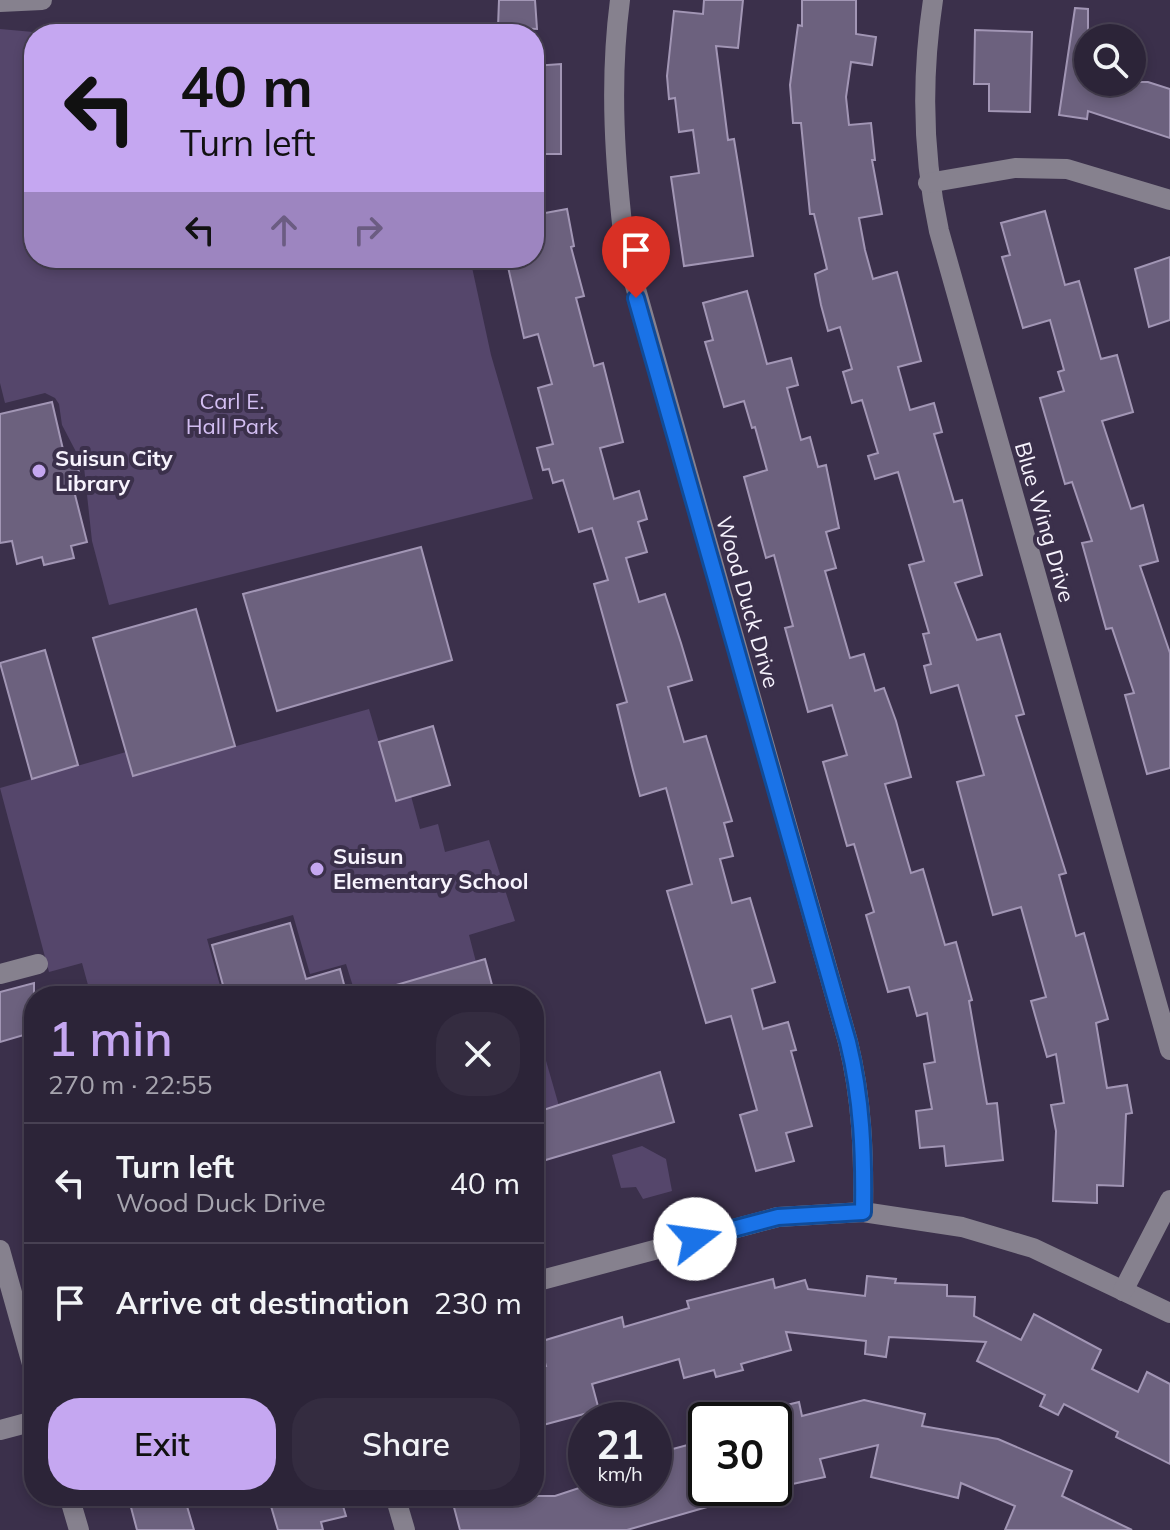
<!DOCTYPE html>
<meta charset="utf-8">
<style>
:root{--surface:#2c2438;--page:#342c40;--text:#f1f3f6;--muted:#a6a4ae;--line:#484153;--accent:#c5a7f1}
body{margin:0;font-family:Mulish,sans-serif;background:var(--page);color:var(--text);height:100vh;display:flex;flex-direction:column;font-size:30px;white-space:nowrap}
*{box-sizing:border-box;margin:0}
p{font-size:26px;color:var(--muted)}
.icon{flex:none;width:44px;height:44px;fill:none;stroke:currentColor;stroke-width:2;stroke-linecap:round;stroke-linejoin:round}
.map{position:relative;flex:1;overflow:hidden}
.side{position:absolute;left:24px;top:986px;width:520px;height:520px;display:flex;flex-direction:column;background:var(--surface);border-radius:32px;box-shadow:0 4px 12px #0003,0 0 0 2px var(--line)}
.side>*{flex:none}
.guide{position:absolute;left:24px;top:24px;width:520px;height:244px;border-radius:32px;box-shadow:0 4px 12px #0003,0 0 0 2px var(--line);background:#c5a7f1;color:#111;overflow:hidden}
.buttons{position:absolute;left:1074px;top:24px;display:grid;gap:16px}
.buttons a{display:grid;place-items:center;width:72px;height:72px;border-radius:50%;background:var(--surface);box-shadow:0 4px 12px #0003,0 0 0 2px var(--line);font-size:40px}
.speed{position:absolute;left:568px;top:1402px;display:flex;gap:16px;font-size:40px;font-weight:700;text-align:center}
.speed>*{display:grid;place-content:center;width:104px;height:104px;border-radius:50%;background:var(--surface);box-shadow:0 4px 12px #0003,0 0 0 2px var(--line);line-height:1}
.speed small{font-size:20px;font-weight:400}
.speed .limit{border:4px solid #111;border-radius:12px;background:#fff;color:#111}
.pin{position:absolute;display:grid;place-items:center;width:68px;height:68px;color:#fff;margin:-82px -34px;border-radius:50% 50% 50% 0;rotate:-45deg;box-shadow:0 0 8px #0007}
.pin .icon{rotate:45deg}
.me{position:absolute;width:88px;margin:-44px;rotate:75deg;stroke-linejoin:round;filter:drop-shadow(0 0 6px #0008)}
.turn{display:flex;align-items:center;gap:28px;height:168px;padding:0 24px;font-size:36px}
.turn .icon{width:104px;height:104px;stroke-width:2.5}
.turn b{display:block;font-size:56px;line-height:68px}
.lanes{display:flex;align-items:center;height:76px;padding:0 24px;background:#0003;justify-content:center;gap:40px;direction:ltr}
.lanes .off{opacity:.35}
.round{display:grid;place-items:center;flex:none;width:84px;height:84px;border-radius:32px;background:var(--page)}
.overview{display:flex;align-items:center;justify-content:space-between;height:136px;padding:0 24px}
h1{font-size:48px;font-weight:600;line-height:60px;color:var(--accent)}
.button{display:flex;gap:16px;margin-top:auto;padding:16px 24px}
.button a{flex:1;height:92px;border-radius:32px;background:var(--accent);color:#111;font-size:32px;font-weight:600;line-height:92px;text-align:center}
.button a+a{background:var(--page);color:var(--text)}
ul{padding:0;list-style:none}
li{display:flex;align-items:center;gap:24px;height:120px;padding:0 24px;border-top:2px solid var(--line)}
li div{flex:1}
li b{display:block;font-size:30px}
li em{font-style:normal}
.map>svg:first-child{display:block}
.green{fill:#55466b}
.building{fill:#6c617e;stroke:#a296b5;stroke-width:2}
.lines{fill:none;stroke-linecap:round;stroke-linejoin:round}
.minor{stroke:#86818e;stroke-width:20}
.route-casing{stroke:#114b97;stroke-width:20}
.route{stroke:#1a73e8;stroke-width:14}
.poi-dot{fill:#c5a7f1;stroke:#3b304b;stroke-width:3}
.labels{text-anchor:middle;stroke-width:8;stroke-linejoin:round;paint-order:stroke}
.park-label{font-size:22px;fill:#d3bef2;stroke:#3b304b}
.poi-label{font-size:22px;font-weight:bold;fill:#f7f3fd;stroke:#3b304b;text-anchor:start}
.street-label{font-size:22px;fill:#f7f3fd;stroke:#3b304b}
</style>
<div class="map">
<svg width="1170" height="1530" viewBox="0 0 1170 1530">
<rect width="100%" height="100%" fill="#3b304b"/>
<g class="green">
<polygon points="0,29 56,34 34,34 34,258 470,258 491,355 533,499 109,605 92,541 84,467 62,425 59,404 55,398 45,393 5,403 0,383"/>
<polygon points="369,709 396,800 411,796 420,829 438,824 445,852 489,840 515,921 469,935 476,962 356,996 346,964 310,974 293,915 207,939 223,996 91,996 82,963 49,972 0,788 126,752 133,775"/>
<polygon points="534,1019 559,1106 534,1113"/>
<polygon points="642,1146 666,1159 672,1191 643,1199 636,1187 621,1188 612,1155"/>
</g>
<g class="building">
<polygon points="499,0 535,0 537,29 498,27"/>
<polygon points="704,0 743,0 738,48 716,46 728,140 734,139 753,256 684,266 671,177 699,173 693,130 679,132 675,98 669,99 667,76 674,11 703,14"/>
<polygon points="802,0 856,0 856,34 876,37 872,65 851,62 846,97 849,125 871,123 875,160 872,160 882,214 859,218 865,250 873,279 897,272 921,361 898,367 910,410 934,403 942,432 934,434 954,502 962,500 982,575 955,583 977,640 1000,634 1024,714 1016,716 1066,873 1059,875 1076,936 1084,933 1108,1019 1096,1023 1107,1088 1127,1085 1132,1113 1126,1114 1123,1186 1097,1185 1097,1203 1053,1201 1056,1131 1051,1105 1064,1103 1056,1054 1047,1057 1031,1001 1046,997 1021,907 993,915 957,782 984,775 958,685 931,693 924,666 931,664 923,634 929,633 909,565 924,561 898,472 875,479 868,456 878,453 862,400 852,403 843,372 852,369 840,327 828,331 821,305 815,274 827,269 814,214 810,214 801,123 793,123 790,85 798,25 802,26"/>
<polygon points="1075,8 1088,9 1088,82 1148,82 1170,89 1170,138 1088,111 1087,119 1059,115"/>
<polygon points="975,30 1032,32 1030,112 989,111 989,84 974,84"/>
<polygon points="561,64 561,154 534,154 534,66"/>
<polygon points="567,209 574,246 571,247 584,296 576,298 594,366 603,363 623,442 600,448 614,499 639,491 647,519 638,522 647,552 626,558 639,602 665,594 681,643 692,680 668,687 684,742 706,736 732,821 724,823 733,856 720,859 732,903 750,898 775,982 752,989 763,1029 788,1022 796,1050 791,1051 812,1126 786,1133 794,1161 756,1171 740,1115 757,1110 731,1016 706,1023 667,891 692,884 666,788 640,796 633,770 617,705 627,702 594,584 608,580 592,528 579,532 563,480 553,483 549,469 543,470 537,448 553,444 538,388 552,384 538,334 524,338 506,258 534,258 534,215"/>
<polygon points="1045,211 1065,285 1079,281 1101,359 1117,355 1133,412 1102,421 1131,509 1143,505 1158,561 1140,566 1170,653 1170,768 1147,774 1125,695 1134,693 1112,628 1106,629 1082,543 1092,541 1072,482 1065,484 1040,398 1064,391 1058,372 1064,370 1050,320 1023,328 1002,257 1010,255 1001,223"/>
<polygon points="1170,257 1170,320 1149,327 1135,269"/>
<polygon points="747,291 767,364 791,358 798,385 787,388 801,440 810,437 818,467 826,465 839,528 826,532 836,568 825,571 850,658 864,654 875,691 884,688 896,721 911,777 885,784 911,873 923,869 945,945 956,942 972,1000 969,1001 987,1104 997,1103 1003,1160 946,1166 944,1146 920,1148 916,1111 932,1109 924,1064 935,1062 927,1013 917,1016 909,987 888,992 866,915 874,912 854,844 847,846 823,762 847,755 832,705 808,712 785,628 793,626 774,555 766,558 744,477 767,470 755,427 752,428 744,401 724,407 705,342 713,340 703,303"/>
<polygon points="52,402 65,458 75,456 82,484 73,487 87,542 71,546 74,558 44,565 42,557 17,564 12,541 0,543 0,414"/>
<polygon points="421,547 452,660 277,711 243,594"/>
<polygon points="196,609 235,746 133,776 93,638"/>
<polygon points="45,650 78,765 32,779 0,663"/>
<polygon points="433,726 450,785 396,801 379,742"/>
<polygon points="290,923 306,979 340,969 347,996 226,996 212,945"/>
<polygon points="485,959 495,996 379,996 379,990"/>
<polygon points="34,983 34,1032 0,1042 0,992"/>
<polygon points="660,1072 674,1122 539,1162 534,1146 534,1113"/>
<polygon points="867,1276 896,1279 895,1283 947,1285 947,1296 975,1297 974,1316 1021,1340 1034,1314 1101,1350 1092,1369 1138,1392 1147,1372 1170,1384 1170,1464 1116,1437 1118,1432 1064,1404 1058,1415 1040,1406 1045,1395 977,1361 986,1342 889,1337 886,1357 865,1354 866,1341 786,1332 791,1350 741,1364 743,1370 716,1377 714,1370 684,1378 679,1359 592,1384 599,1410 543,1425 534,1396 534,1369 546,1366 539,1342 622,1317 624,1327 689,1308 687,1301 773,1279 775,1288 805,1280 808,1289 865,1296"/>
<polygon points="864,1400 925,1414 922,1426 998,1439 1072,1471 1062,1496 1132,1530 1005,1530 1015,1506 961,1483 958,1498 871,1477 878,1445 820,1459 825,1477 774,1488 774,1408 799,1402 802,1416"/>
<polygon points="706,1440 706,1488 748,1488 749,1495 627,1530 460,1530 451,1496 555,1496 579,1488 654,1488 654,1454"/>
<polygon points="128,1496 184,1496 194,1530 137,1530"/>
<polygon points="268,1496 340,1496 346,1516 321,1522 323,1530 278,1530"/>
</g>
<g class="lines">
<g class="minor">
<path d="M620,0c-11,84 -5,166 5,250l223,792c14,57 16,112 15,170"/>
<path d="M933,0c-12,79 -11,153 6,231l231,819"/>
<polyline points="0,2 42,0"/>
<polyline points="928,183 1015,168 1067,169 1170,200"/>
<polyline points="0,974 38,964"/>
<polyline points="0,1250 34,1371"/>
<polyline points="534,1282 778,1217 863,1212 962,1227 1033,1248 1170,1313"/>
<polyline points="1123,1291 1170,1200"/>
<polyline points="0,1430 34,1421"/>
<polyline points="69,1496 79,1530"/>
<polyline points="395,1496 405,1530"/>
</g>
</g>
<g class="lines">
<defs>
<path id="route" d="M636,298l212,744c14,57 16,112 15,170l-85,5 -83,22"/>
</defs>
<use href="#route" class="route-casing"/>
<use href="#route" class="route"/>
</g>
<g class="poi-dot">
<circle cx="39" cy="471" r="8"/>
<circle cx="317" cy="869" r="8"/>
</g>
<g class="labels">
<g class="park-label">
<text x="232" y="409">Carl E.<tspan x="232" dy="25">Hall Park</tspan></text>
</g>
<g class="poi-label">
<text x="55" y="466">Suisun City<tspan x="55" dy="25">Library</tspan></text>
<text x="333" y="864">Suisun<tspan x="333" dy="25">Elementary School</tspan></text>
</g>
<g class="street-label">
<text transform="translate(1045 522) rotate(74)" y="8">Blue Wing Drive</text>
<text transform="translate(748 602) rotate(74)" y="8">Wood Duck Drive</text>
</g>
</g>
</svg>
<div class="buttons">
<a><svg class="icon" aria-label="search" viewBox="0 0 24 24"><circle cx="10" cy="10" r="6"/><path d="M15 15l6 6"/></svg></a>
</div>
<div class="speed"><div>21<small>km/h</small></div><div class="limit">30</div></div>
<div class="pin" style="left:636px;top:298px;background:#d93025"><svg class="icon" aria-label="arrive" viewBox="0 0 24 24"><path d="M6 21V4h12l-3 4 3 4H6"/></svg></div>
<svg class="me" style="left:695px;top:1239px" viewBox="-20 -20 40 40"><circle r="19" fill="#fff"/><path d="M0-13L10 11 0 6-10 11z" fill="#1a73e8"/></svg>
<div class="guide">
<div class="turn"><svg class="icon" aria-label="left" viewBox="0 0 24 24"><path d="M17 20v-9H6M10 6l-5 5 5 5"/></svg><div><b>40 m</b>Turn left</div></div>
<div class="lanes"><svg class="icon" aria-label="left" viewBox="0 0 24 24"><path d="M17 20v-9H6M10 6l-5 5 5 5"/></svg><svg class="icon off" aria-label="ahead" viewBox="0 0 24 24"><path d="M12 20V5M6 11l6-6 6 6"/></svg><svg class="icon off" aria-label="right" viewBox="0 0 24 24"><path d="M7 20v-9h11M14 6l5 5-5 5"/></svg></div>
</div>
<section class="side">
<div class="overview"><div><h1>1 min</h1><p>270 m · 22:55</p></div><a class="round"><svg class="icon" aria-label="close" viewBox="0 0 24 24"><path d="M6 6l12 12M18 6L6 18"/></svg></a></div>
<ul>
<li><svg class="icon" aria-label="left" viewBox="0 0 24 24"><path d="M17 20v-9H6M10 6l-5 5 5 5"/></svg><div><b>Turn left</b><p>Wood Duck Drive</p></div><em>40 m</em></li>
<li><svg class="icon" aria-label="arrive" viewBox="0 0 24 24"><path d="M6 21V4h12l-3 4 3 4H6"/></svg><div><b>Arrive at destination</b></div><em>230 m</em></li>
</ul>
<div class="button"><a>Exit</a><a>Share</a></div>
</section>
</div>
